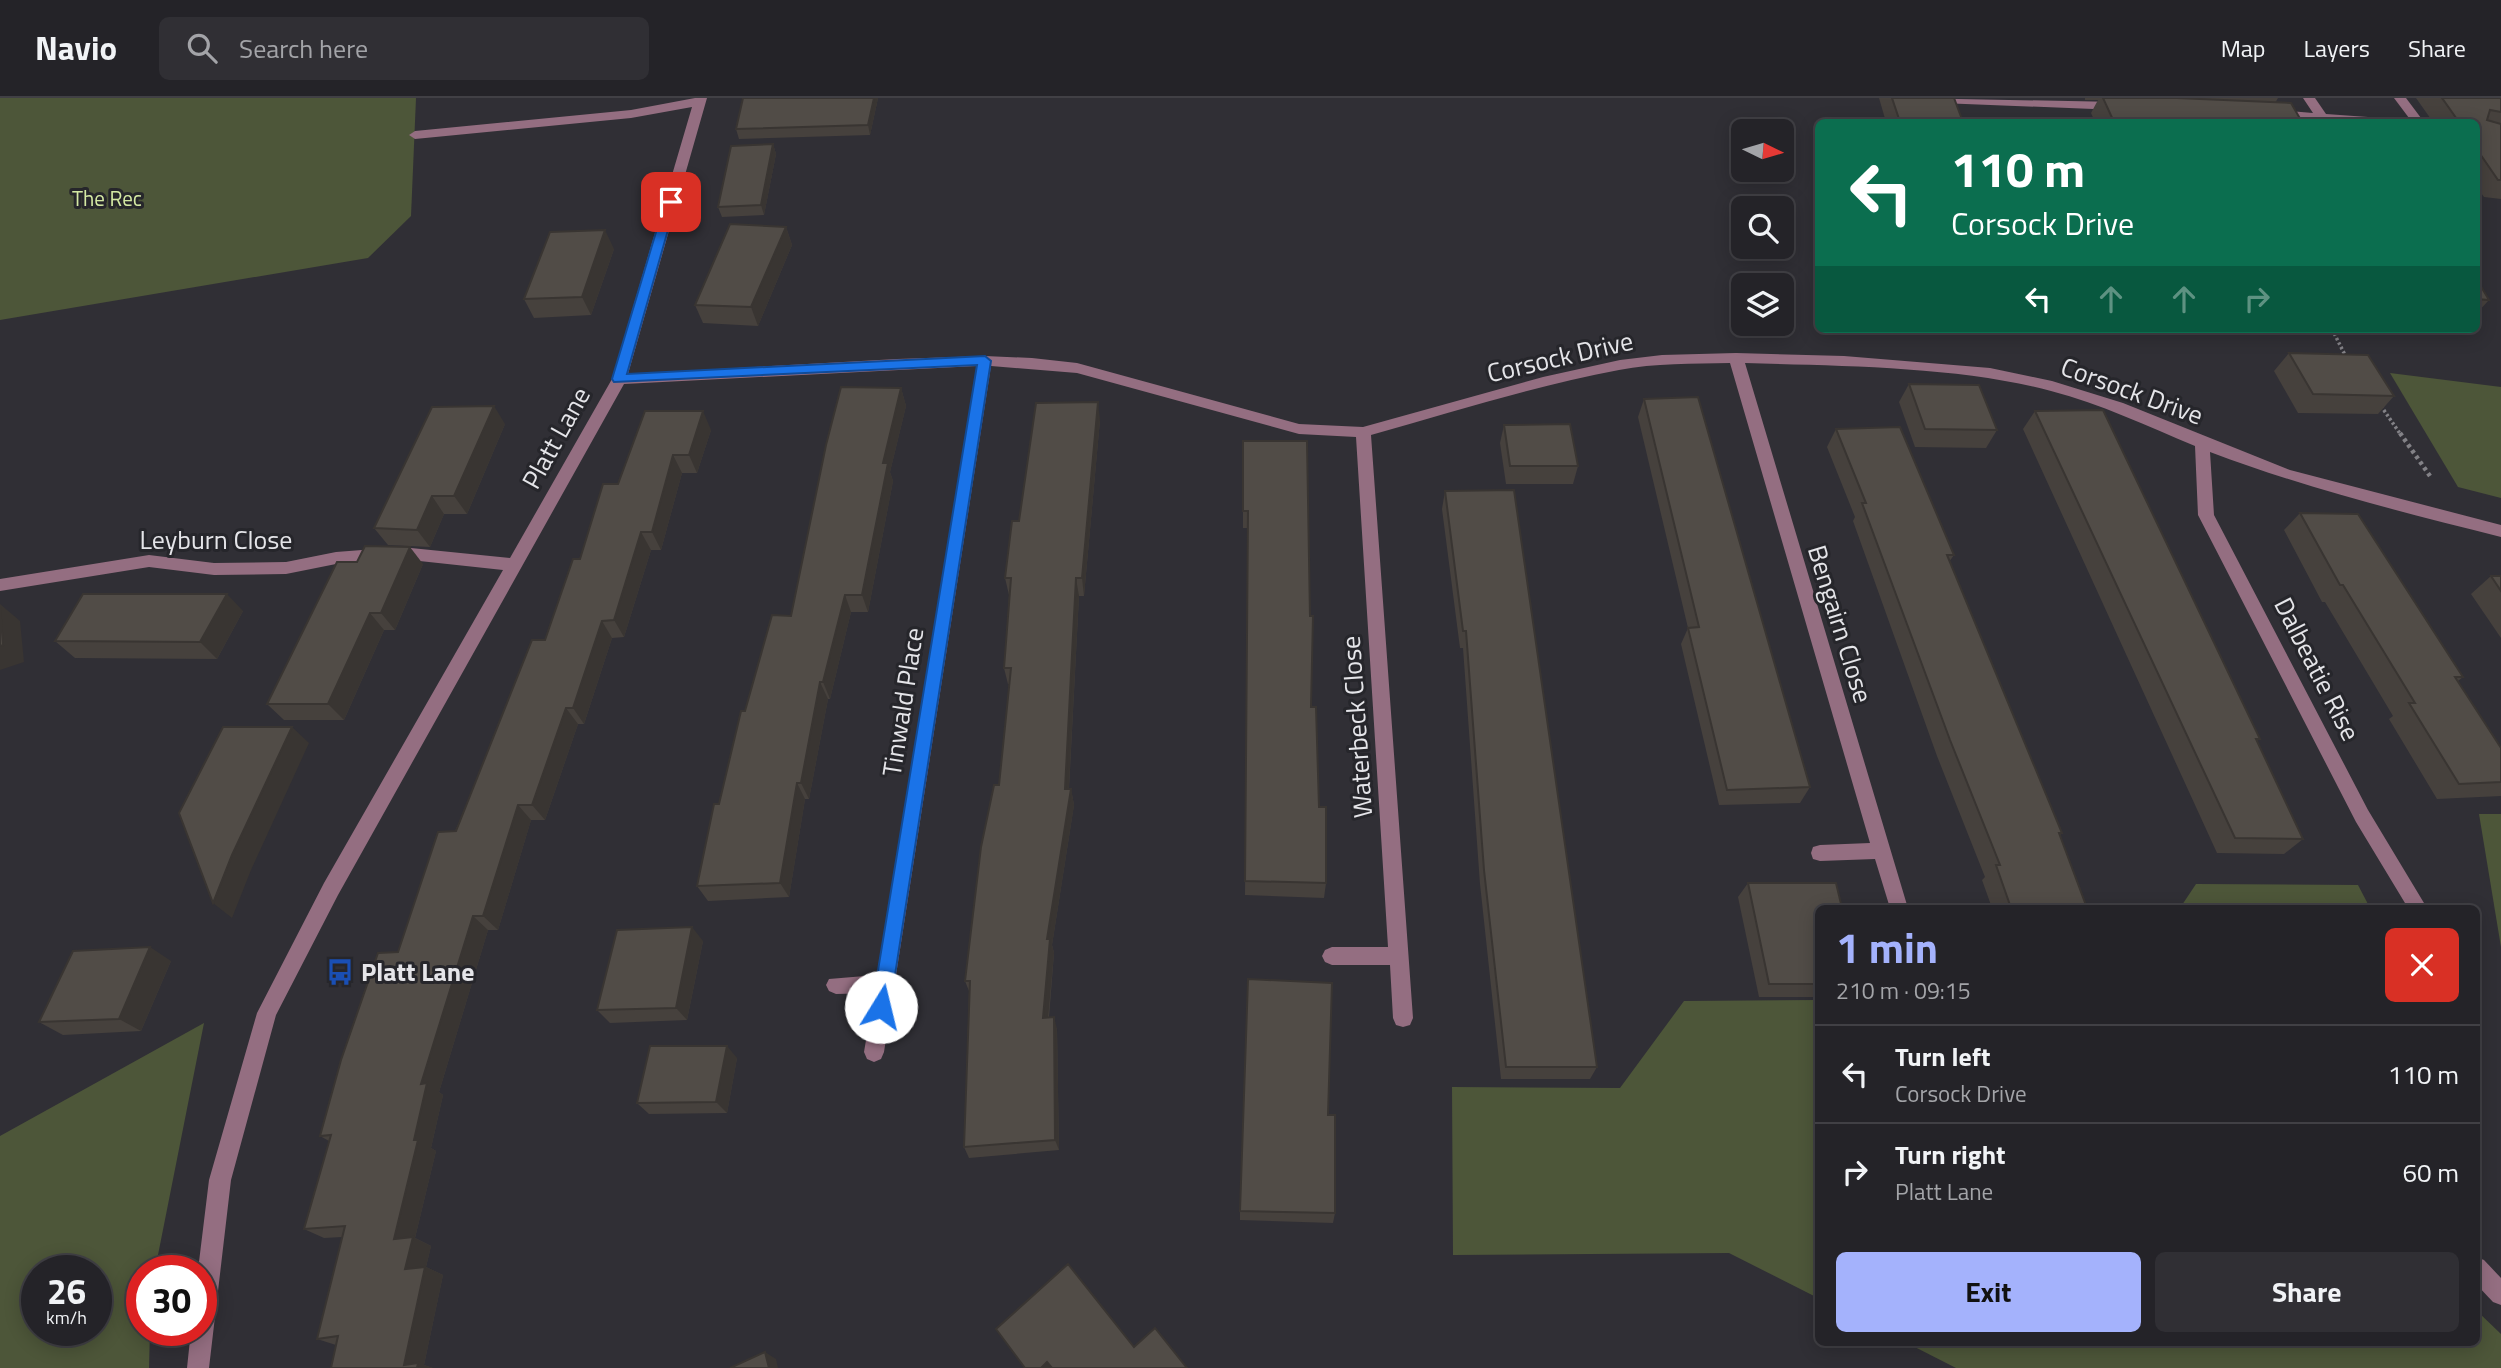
<!DOCTYPE html>
<meta charset="utf-8">
<style>
:root{--surface:#242328;--page:#302f34;--text:#f1f3f6;--muted:#a3a4a8;--line:#414045;--accent:#a4b2fc}
body{margin:0;font-family:"Titillium Web",sans-serif;background:var(--page);color:var(--text);height:100vh;display:flex;flex-direction:column;font-size:26px;white-space:nowrap}
*{box-sizing:border-box;margin:0}
p{font-size:23px;color:var(--muted)}
.icon{flex:none;width:38px;height:38px;fill:none;stroke:currentColor;stroke-width:2;stroke-linecap:round;stroke-linejoin:round}
.map{position:relative;flex:1;overflow:hidden}
.panel{position:absolute;left:1815px;top:807px;width:665px;height:441px;display:flex;flex-direction:column;background:var(--surface);border-radius:10px;box-shadow:0 4px 18px #0003,0 0 0 2px var(--line)}
.panel>*{flex:none}
.hud{position:absolute;left:1815px;top:21px;width:665px;height:214px;border-radius:10px;box-shadow:0 4px 18px #0003,0 0 0 2px var(--line);background:#0b6e4f;color:#fff;overflow:hidden}
.needle{width:46px;rotate:95deg}
.controls{position:absolute;left:1731px;top:21px;display:grid;gap:14px}
.controls a{display:grid;place-items:center;width:63px;height:63px;border-radius:10px;background:var(--surface);box-shadow:0 4px 18px #0003,0 0 0 2px var(--line);font-size:35px}
.speed{position:absolute;left:21px;top:1157px;display:flex;gap:14px;font-size:35px;font-weight:700;text-align:center}
.speed>*{display:grid;place-content:center;width:91px;height:91px;border-radius:50%;background:var(--surface);box-shadow:0 4px 18px #0003,0 0 0 2px var(--line);line-height:1}
.speed small{font-size:18px;font-weight:400}
.speed .limit{border:10px solid #d22;background:#fff;color:#111}
.pin{position:absolute;display:grid;place-items:center;width:60px;height:60px;color:#fff;margin:-30px;border-radius:14px;box-shadow:0 4px 10px #0006}
.me{position:absolute;width:77px;margin:-38px;rotate:9deg;stroke-linejoin:round;filter:drop-shadow(0 0 5px #0008)}
.turn{display:flex;align-items:center;gap:24px;height:147px;padding:0 21px;font-size:32px}
.turn .icon{width:91px;height:91px;stroke-width:2.5}
.turn b{display:block;font-size:49px;line-height:60px}
.lanes{display:flex;align-items:center;height:66px;padding:0 21px;background:#0003;justify-content:center;gap:35px;direction:ltr}
.lanes .off{opacity:.35}
.round{display:grid;place-items:center;flex:none;width:74px;height:74px;border-radius:10px;background:var(--page)}
.overview{display:flex;align-items:center;justify-content:space-between;height:119px;padding:0 21px}
h1{font-size:42px;font-weight:700;line-height:52px;color:var(--accent)}
.primary-button{display:flex;gap:14px;margin-top:auto;padding:14px 21px}
.primary-button a{flex:1;height:80px;border-radius:10px;background:var(--accent);color:#111;font-size:28px;font-weight:700;line-height:80px;text-align:center}
.primary-button a+a{background:var(--page);color:var(--text)}
ul{padding:0;list-style:none}
li{display:flex;align-items:center;gap:21px;height:98px;padding:0 21px;border-top:2px solid var(--line)}
li div{flex:1}
li b{display:block;font-size:26px}
li em{font-style:normal}
header{display:flex;align-items:center;gap:42px;box-sizing:border-box;height:98px;padding:0 35px;background:var(--surface);border-bottom:2px solid var(--line)}
header strong{font-size:33px}
nav{display:flex;gap:38px;margin-inline-start:auto;font-size:24px}
.search{width:490px;height:63px;background:var(--page);display:flex;align-items:center;gap:18px;box-sizing:border-box;padding:0 24px;border-radius:10px;color:var(--muted);font-size:26px}
.map>svg:first-child{display:block}
.green{fill:#4d5639;fill-rule:evenodd}
.lines{fill:none;stroke-linecap:round;stroke-linejoin:round}
.path-far1{stroke:#838287;stroke-width:3.5;stroke-dasharray:2.5 2.5;stroke-linecap:butt}
.path{stroke:#838287;stroke-width:4.5;stroke-dasharray:3.5 3.5;stroke-linecap:butt}
.minor{fill:#946e81;fill-rule:evenodd}
.wall{fill:#46413d}
.shaded-wall{fill:#393532}
.building{fill:#514c47;stroke:#393532;stroke-width:2}
.route{fill:#1a73e8;stroke:#114b97;stroke-width:2}
.labels{text-anchor:middle;stroke-width:6;stroke-linejoin:round;paint-order:stroke}
.far-park-label{font-size:21px;fill:#d4e9a3;stroke:#26262b}
.street-label{font-size:26px;fill:#e5e5e9;stroke:#26262b}
.poi-label{font-size:26px;font-weight:bold;fill:#e5e5e9;stroke:#26262b;text-anchor:start}
</style>
<header>
<strong>Navio</strong>
<div class="search"><svg class="icon" aria-label="search" viewBox="0 0 24 24"><circle cx="10" cy="10" r="6"/><path d="M15 15l6 6"/></svg>Search here</div>
<nav><a>Map</a><a>Layers</a><a>Share</a></nav>
</header>
<div class="map">
<svg width="2501" height="1270" viewBox="0 0 2501 1270">
<rect width="100%" height="100%" fill="#302f35"/>
<g class="green">
<polygon points="0,0 416,0 411,118 368,160 0,222"/>
<polygon points="2390,275 2501,289 2501,400 2458,389"/>
<polygon points="2479,716 2501,716 2501,849"/>
<polygon points="2196,786 2358,787 2370,810 2180,810"/>
<polygon points="1818,902 1818,1200 1729,1155 1453,1157 1452,989 1620,990 1684,903"/>
<path d="M204,925l-49,247h-13v60h8l-1,38h-149v-232zM37,1172h59v60h-59z"/>
<polygon points="2476,1212 2501,1236 2501,1270 1956,1270 1905,1244 2476,1244"/>
</g>
<g class="lines">
<g class="path-far1">
<polyline points="2332,231 2347,261"/>
<polyline points="2381,308 2401,337"/>
</g>
<polyline class="path" points="2400,335 2430,378"/>
<g class="minor">
<path d="M695,0h12l-79,276 269,-15 88,-3 47,2 45,5 222,61 64,3 180,-50 77,-17 42,-5 74,-2 108,3 146,12 62,13 71,22 167,67 211,55v12c-99,-25 -196,-49 -291,-85l4,63 154,295 59,98h-19l-52,-86 -158,-307 -3,-69c-48,-20 -94,-42 -144,-55 -93,-25 -210,-25 -306,-28l162,542 -1,3h-16l-15,-49 -55,2 -7,-2 -2,-6 2,-6 7,-2 50,-2 -140,-480c-37,1 -75,0 -111,7 -84,16 -166,42 -248,65l42,583 -3,7 -7,2 -7,-2 -3,-7 -3,-53h-58l-7,-3 -3,-6 3,-6 7,-3h56l-32,-510 -57,-3 -222,-61 -86,-7 -107,686 -3,7 -7,3 -7,-3 -3,-7 10,-59 -38,1 -7,-3 -3,-6 3,-6 48,-4 100,-609 -353,18 -286,511 -62,120 -45,165 -22,188h-22l4,-38h10v-60h-3l11,-90 48,-167 67,-130 179,-313 -102,-11 -65,5 -50,10 -72,1 -65,-8 -149,24v-12l149,-24 65,8 72,-1 50,-10 65,-5 109,11 102,-179 80,-272 -61,11 -216,21 -6,-4 6,-4 216,-21z"/>
<polygon points="1909,0 2118,4 2124,8 2118,12 1915,4"/>
<polygon points="2303,0 2315,0 2326,16 2382,20 2388,24 2340,24 2275,20 2269,16 2275,12 2313,15"/>
<polygon points="2394,0 2406,0 2424,24 2412,24"/>
<polygon points="2476,1159 2484,1162 2501,1180 2501,1207 2493,1204 2476,1186"/>
</g>
</g>
<g class="wall">
<polygon points="743,0 878,0 870,37 739,41 736,31"/>
<polygon points="1879,0 1954,0 1963,24 1886,24"/>
<polygon points="2085,0 2278,0 2275,5 2302,24 2095,24 2091,15 2098,2 2085,2"/>
<polygon points="2416,0 2501,0 2501,101 2484,99 2476,88 2476,24 2433,24"/>
<polygon points="773,46 776,56 764,117 722,119 718,109"/>
<polygon points="786,129 792,147 758,228 703,225 695,207"/>
<polygon points="614,151 591,217 534,220 524,201"/>
<polygon points="2476,180 2489,202 2476,216"/>
<polygon points="2289,255 2394,298 2378,316 2298,315 2274,273"/>
<polygon points="1909,286 1997,332 1986,350 1915,349 1899,304"/>
<polygon points="901,290 906,308 890,374 893,383 868,514 851,514 830,601 828,601 809,701 805,701 789,799 708,803 697,788 745,613"/>
<polygon points="1644,301 1810,689 1800,705 1719,707 1681,546 1688,530 1638,319"/>
<polygon points="2035,313 2260,641 2257,643 2303,741 2284,756 2217,755 2023,331"/>
<polygon points="1100,322 1084,498 1079,498 1069,691 1071,691 1074,707 1052,847 1054,855 1049,919 1057,931 1059,1052 969,1060 964,1049 969,893 965,883 999,687 1009,586 1008,586 1004,570 1009,497 1005,480 1019,423"/>
<polygon points="505,326 467,416 444,416 430,449 388,447 374,430"/>
<polygon points="1504,327 1578,368 1573,386 1506,386 1500,345"/>
<polygon points="1836,331 1954,457 1949,464 2062,735 2060,737 2087,810 1992,810 1982,782 1985,779 1937,658 1853,423 1855,419 1827,349"/>
<polygon points="711,332 697,375 682,375 661,452 651,452 624,539 612,540 584,626 578,626 545,722 531,722 498,832 488,832 439,994 443,997 431,1050 436,1053 415,1140 431,1148 426,1169 443,1177 424,1267 433,1270 331,1270 336,1247 317,1241 342,1139 324,1140 304,1131 329,1043 320,1038 398,854 545,542 580,461 618,386"/>
<polygon points="1243,343 1311,609 1326,785 1324,800 1245,797 1248,430 1243,430"/>
<polygon points="1445,393 1597,969 1590,981 1501,981 1480,786 1463,550 1460,550 1442,411"/>
<polygon points="2300,415 2463,579 2458,583 2501,650 2501,698 2437,701 2389,621 2393,618 2325,504 2322,504 2284,432"/>
<polygon points="423,466 395,532 384,532 344,622 284,622 267,606"/>
<polygon points="2491,478 2501,478 2501,540 2471,496"/>
<polygon points="243,513 217,561 75,560 55,543"/>
<polygon points="1748,785 1818,810 1818,899 1759,899 1738,799"/>
<polygon points="703,843 687,922 610,925 597,912"/>
<polygon points="171,863 141,933 63,937 39,924"/>
<polygon points="737,960 727,1015 649,1016 637,1005"/>
<polygon points="1328,1017 1335,1115 1333,1125 1240,1122 1240,1113"/>
</g>
<g class="shaded-wall">
<polygon points="874,0 878,0 870,37 868,27"/>
<polygon points="773,46 776,56 764,117 761,107"/>
<polygon points="786,129 792,147 758,228 751,209"/>
<polygon points="605,132 614,151 591,217 582,199"/>
<polygon points="901,290 906,308 890,374 893,383 868,514 862,497 883,365"/>
<polygon points="1098,304 1100,322 1084,498 1082,480"/>
<polygon points="494,308 505,326 467,416 454,398"/>
<polygon points="703,313 711,332 697,375 689,357"/>
<polygon points="673,357 682,375 661,452 652,434"/>
<polygon points="432,398 444,416 430,449 417,432"/>
<polygon points="641,434 651,452 624,539 614,522"/>
<polygon points="410,449 423,466 395,532 381,515"/>
<polygon points="1076,480 1079,498 1068,706 1071,691 1074,707 1052,847 1054,855 1047,932 1043,920 1047,841 1065,691"/>
<polygon points="227,496 243,513 217,561 200,544"/>
<polygon points="845,497 851,514 830,601 823,584"/>
<polygon points="0,506 20,523 24,564 0,572"/>
<polygon points="370,515 384,532 344,622 328,606"/>
<polygon points="602,523 612,540 584,626 573,610"/>
<polygon points="820,584 828,601 809,701 801,685"/>
<polygon points="566,610 578,626 545,722 532,707"/>
<polygon points="292,629 309,645 251,772 232,820 213,805 232,757"/>
<polygon points="797,685 805,701 789,799 780,785"/>
<polygon points="518,707 531,722 498,832 483,818"/>
<polygon points="473,818 488,832 439,994 443,997 431,1050 436,1053 415,1140 431,1148 426,1169 443,1177 424,1267 433,1270 413,1270 404,1267 405,1171 394,1141 414,1042 421,986"/>
<polygon points="692,829 703,843 687,922 676,910"/>
<polygon points="150,849 171,863 141,933 119,921"/>
<polygon points="1054,919 1057,931 1059,1052 1055,1042"/>
<polygon points="727,948 737,960 727,1015 716,1004"/>
<polygon points="765,1254 776,1261 778,1270 769,1270"/>
<polygon points="1047,1264 1051,1270 1041,1270"/>
</g>
<g class="building">
<polygon points="743,0 874,0 868,27 736,31"/>
<polygon points="1892,0 1954,0 1963,24 1900,24"/>
<polygon points="2103,0 2177,0 2291,5 2302,24 2114,24"/>
<polygon points="2442,0 2501,0 2501,14 2490,12 2487,22 2501,26 2501,82 2498,82 2476,50 2476,24 2459,24"/>
<polygon points="773,46 761,107 718,109 731,48"/>
<polygon points="730,126 786,129 751,209 695,207"/>
<polygon points="605,132 582,199 524,201 550,134"/>
<polygon points="2476,180 2489,202 2476,201"/>
<polygon points="2289,255 2368,257 2394,298 2313,296"/>
<polygon points="1909,286 1979,287 1997,332 1925,331"/>
<polygon points="841,289 901,290 883,365 888,365 862,497 845,497 823,584 820,584 801,685 797,685 780,785 697,788 714,706 719,706 741,613 745,613 772,517 791,518 826,347"/>
<polygon points="1698,299 1810,689 1727,692 1688,530 1699,529 1644,301"/>
<polygon points="1098,304 1082,480 1076,480 1065,691 1071,691 1047,841 1050,841 1043,920 1054,919 1055,1042 964,1049 970,883 965,883 981,749 994,687 999,687 1011,570 1004,570 1011,480 1005,480 1012,423 1019,423 1036,305"/>
<polygon points="494,308 454,398 432,398 417,432 374,430 432,309"/>
<polygon points="2103,312 2260,641 2256,641 2303,741 2235,740 2035,313"/>
<polygon points="645,313 703,313 689,357 673,357 652,434 641,434 614,522 602,523 573,610 566,610 532,707 518,707 483,818 473,818 421,986 427,985 414,1042 418,1042 394,1141 413,1139 405,1171 425,1169 404,1267 418,1265 417,1270 331,1270 338,1238 317,1241 345,1128 304,1131 331,1037 320,1038 341,962 378,855 398,854 438,734 456,733 532,542 545,542 573,461 580,461 603,386 618,386"/>
<polygon points="1570,326 1578,368 1510,368 1504,327"/>
<polygon points="1900,329 1954,457 1947,457 2062,735 2059,735 2087,810 2011,810 1996,767 2000,767 1950,642 1862,405 1866,405 1836,331"/>
<polygon points="1243,343 1307,343 1310,518 1313,518 1311,609 1316,609 1319,709 1326,709 1326,785 1245,783 1248,413 1243,413"/>
<polygon points="1514,392 1597,969 1506,969 1484,772 1466,533 1463,533 1445,393"/>
<polygon points="2300,415 2358,416 2463,579 2455,579 2501,650 2501,684 2459,686 2409,605 2415,605 2343,487 2340,487"/>
<polygon points="365,448 410,449 381,515 370,515 328,606 267,606 337,464 357,464"/>
<polygon points="2491,478 2501,478 2501,493"/>
<polygon points="83,496 227,496 200,544 55,543"/>
<polygon points="0,508 3,547 0,548"/>
<polygon points="223,629 292,629 232,757 213,805 179,715"/>
<polygon points="1748,785 1836,785 1842,810 1818,810 1818,886 1769,886"/>
<polygon points="692,829 676,910 597,912 617,832"/>
<polygon points="150,849 119,921 39,924 73,853"/>
<polygon points="1248,881 1332,885 1328,1017 1335,1017 1335,1115 1240,1113"/>
<polygon points="650,948 727,948 716,1004 637,1005"/>
<polygon points="1068,1166 1134,1249 1155,1230 1187,1270 1052,1270 1047,1264 1041,1270 1025,1270 996,1231"/>
<polygon points="765,1254 769,1270 730,1270"/>
</g>
<polygon class="route" points="671,101 676,104 627,276 985,258 991,263 890,909 887,915 881,917 875,915 872,909 977,267 614,284 612,281 665,104"/>
<defs>
<symbol id="bus-bare" viewBox="-9 -9 18 18"><path d="M-5-6H5V4H4V6H2V4H-2V6H-4V4H-5ZM-3.5-4V0h7V-4ZM-3.5 1.2v1.5H-2V1.2ZM2 1.2v1.5H3.5V1.2Z" fill="#1a4fb4" stroke="#26262b" stroke-width="2.5" paint-order="stroke"/></symbol>
</defs>
<g fill-rule="evenodd">
<use href="#bus-bare" x="321" y="855" width="38" height="38"/>
</g>
<g class="labels">
<g class="far-park-label">
<text x="107" y="108">The Rec</text>
</g>
<g class="street-label">
<text transform="translate(1560 259) rotate(-13)" y="9">Corsock Drive</text>
<text transform="translate(2132 293) rotate(20)" y="9">Corsock Drive</text>
<text transform="translate(556 340) rotate(-61)" y="9">Platt Lane</text>
<text x="216" y="451">Leyburn Close</text>
<text transform="translate(1840 526) rotate(73)" y="9">Bengairn Close</text>
<text transform="translate(2317 571) rotate(63)" y="9">Dalbeatie Rise</text>
<text transform="translate(903 604) rotate(-81)" y="9">Tinwald Place</text>
<text transform="translate(1357 629) rotate(-94)" y="9">Waterbeck Close</text>
</g>
<g class="poi-label">
<text x="361" y="883">Platt Lane</text>
</g>
</g>
</svg>
<div class="controls">
<a><svg class="needle" viewBox="-14 -14 28 28"><path d="M0-13l5 13h-10z" fill="#e53935"/><path d="M0 13l5-13h-10z" fill="#a3a4a8"/></svg></a>
<a><svg class="icon" aria-label="search" viewBox="0 0 24 24"><circle cx="10" cy="10" r="6"/><path d="M15 15l6 6"/></svg></a>
<a><svg class="icon" aria-label="layers" viewBox="0 0 24 24"><path d="M12 4l9 5-9 5-9-5zM3 14l9 5 9-5"/></svg></a>
</div>
<div class="speed"><div>26<small>km/h</small></div><div class="limit">30</div></div>
<div class="pin" style="left:671px;top:104px;background:#d93025"><svg class="icon" aria-label="arrive" viewBox="0 0 24 24"><path d="M6 21V4h12l-3 4 3 4H6"/></svg></div>
<svg class="me" style="left:881px;top:909px" viewBox="-20 -20 40 40"><circle r="19" fill="#fff"/><path d="M0-13L10 11 0 6-10 11z" fill="#1a73e8"/></svg>
<div class="hud">
<div class="turn"><svg class="icon" aria-label="left" viewBox="0 0 24 24"><path d="M17 20v-9H6M10 6l-5 5 5 5"/></svg><div><b>110 m</b>Corsock Drive</div></div>
<div class="lanes"><svg class="icon" aria-label="left" viewBox="0 0 24 24"><path d="M17 20v-9H6M10 6l-5 5 5 5"/></svg><svg class="icon off" aria-label="ahead" viewBox="0 0 24 24"><path d="M12 20V5M6 11l6-6 6 6"/></svg><svg class="icon off" aria-label="ahead" viewBox="0 0 24 24"><path d="M12 20V5M6 11l6-6 6 6"/></svg><svg class="icon off" aria-label="right" viewBox="0 0 24 24"><path d="M7 20v-9h11M14 6l5 5-5 5"/></svg></div>
</div>
<section class="panel">
<div class="overview"><div><h1>1 min</h1><p>210 m · 09:15</p></div><a class="round" style="background:#d93025;color:#fff"><svg class="icon" aria-label="close" viewBox="0 0 24 24"><path d="M6 6l12 12M18 6L6 18"/></svg></a></div>
<ul>
<li><svg class="icon" aria-label="left" viewBox="0 0 24 24"><path d="M17 20v-9H6M10 6l-5 5 5 5"/></svg><div><b>Turn left</b><p>Corsock Drive</p></div><em>110 m</em></li>
<li><svg class="icon" aria-label="right" viewBox="0 0 24 24"><path d="M7 20v-9h11M14 6l5 5-5 5"/></svg><div><b>Turn right</b><p>Platt Lane</p></div><em>60 m</em></li>
</ul>
<div class="primary-button"><a>Exit</a><a>Share</a></div>
</section>
</div>
